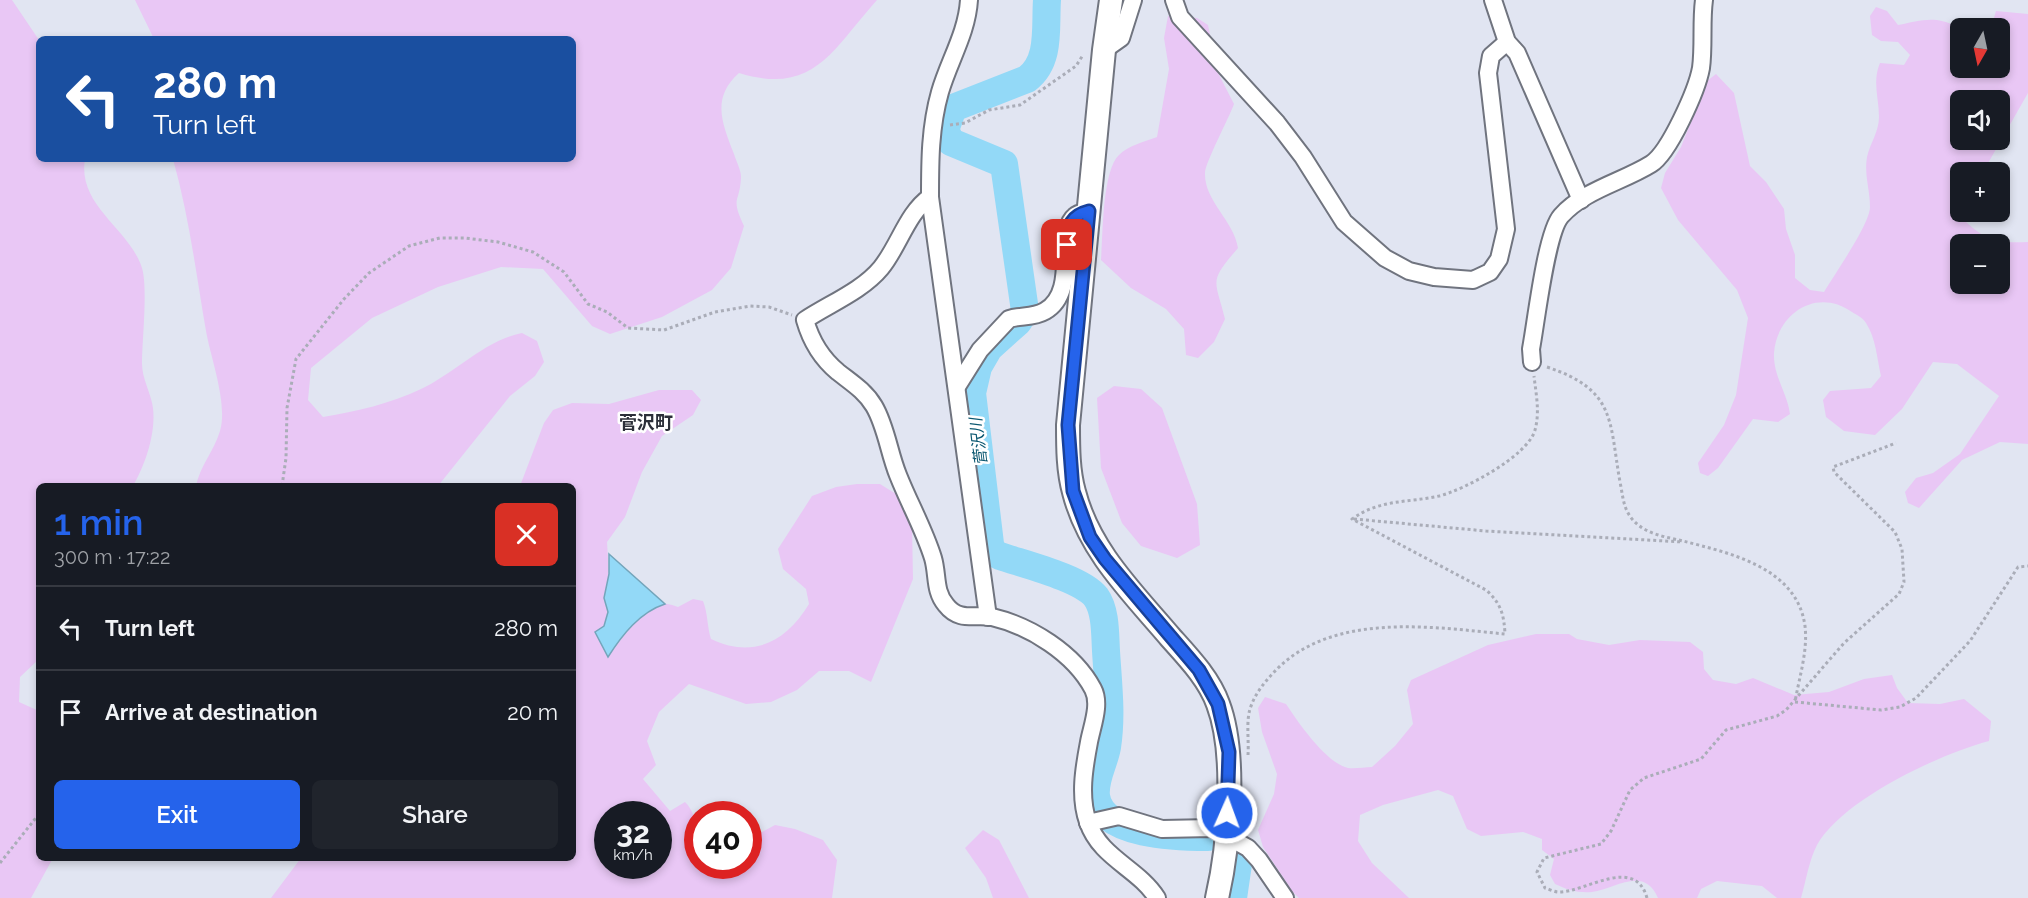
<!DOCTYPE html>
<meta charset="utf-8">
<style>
:root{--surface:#171b24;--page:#20242c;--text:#f1f3f6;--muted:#9ea1a6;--line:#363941;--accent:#2563eb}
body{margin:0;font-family:Raleway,"Noto Sans JP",sans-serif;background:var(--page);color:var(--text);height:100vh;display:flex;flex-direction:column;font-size:22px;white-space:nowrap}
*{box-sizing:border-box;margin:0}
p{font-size:20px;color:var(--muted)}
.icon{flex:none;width:33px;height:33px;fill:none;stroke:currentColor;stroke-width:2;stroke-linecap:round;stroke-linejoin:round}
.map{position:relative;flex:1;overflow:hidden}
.details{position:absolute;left:36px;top:483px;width:540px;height:378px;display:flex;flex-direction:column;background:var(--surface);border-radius:9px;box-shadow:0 3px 9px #0003}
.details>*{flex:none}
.banner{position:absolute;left:36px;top:36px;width:540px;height:126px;border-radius:9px;box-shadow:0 3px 9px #0003;background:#1a4fa0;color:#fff;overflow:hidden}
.needle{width:39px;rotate:189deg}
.controls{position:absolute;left:1950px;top:18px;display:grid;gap:12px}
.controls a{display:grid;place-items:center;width:60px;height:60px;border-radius:9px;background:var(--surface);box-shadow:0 3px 9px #0003;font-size:30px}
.speed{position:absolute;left:594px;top:801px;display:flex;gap:12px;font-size:30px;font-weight:700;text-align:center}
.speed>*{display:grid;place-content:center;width:78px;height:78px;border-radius:50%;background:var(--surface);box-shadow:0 3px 9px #0003;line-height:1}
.speed small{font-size:15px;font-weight:400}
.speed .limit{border:9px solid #d22;background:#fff;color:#111}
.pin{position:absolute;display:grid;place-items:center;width:51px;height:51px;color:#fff;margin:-26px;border-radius:12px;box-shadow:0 3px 9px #0006}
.me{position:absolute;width:66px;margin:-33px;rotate:2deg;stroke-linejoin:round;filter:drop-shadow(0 0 4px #0008)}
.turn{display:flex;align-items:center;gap:21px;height:126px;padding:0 18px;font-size:27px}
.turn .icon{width:78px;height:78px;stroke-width:2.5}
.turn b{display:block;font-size:42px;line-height:51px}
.round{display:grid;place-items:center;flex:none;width:63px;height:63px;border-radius:9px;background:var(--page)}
.head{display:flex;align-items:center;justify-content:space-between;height:102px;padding:0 18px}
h1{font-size:36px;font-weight:600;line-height:45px;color:var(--accent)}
.action{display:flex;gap:12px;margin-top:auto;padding:12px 18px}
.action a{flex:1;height:69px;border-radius:9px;background:var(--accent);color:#fff;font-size:24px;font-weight:600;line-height:69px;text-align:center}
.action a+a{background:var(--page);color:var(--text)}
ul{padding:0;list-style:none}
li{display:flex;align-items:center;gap:18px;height:84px;padding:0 18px;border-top:2px solid var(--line)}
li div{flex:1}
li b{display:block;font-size:22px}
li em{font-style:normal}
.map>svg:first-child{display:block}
.green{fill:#e9c7f5;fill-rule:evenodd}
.water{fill:#93d9f7;stroke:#74a5bb;stroke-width:1.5}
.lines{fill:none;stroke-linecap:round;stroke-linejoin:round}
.river{stroke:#93d9f7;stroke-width:28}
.street-casing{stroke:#70747f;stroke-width:20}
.secondary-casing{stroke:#70747f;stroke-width:26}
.path{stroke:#aaadb8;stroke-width:3;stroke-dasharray:3 3;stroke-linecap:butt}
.street{stroke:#fff;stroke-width:16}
.secondary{stroke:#fff;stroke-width:22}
.route-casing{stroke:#184099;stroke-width:15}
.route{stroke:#2563eb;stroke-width:10}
.labels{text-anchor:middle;stroke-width:5;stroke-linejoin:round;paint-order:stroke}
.water-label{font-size:16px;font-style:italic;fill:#0a5770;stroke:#fff}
.quarter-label{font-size:18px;font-weight:bold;fill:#2c2f39;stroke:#fff}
</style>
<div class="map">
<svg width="2028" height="898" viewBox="0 0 2028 898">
<rect width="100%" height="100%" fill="#e1e5f2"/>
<g class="green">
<path d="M0,0h12l27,40v119h46c-8,47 44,69 57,109 6,20 0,73 0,96 0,15 9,29 11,44 3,26 -8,57 -20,78h-94v173l-19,18 -1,25 20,9v147h14l-22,40h-31z"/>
<path d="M135,0h742c-45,50 -63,96 -138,73 -28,25 -17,50 -5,81 2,7 7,16 7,23 -1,27 -11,19 3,49l-13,42 -19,22 -50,27 -52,17 -18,-8 -49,-57 -42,-2 -63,20 -66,31 -61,50 -3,32 15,17c34,-6 67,-13 98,-28 34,-16 64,-49 101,-56l15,8 7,21 -9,14 -25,20 -72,90h-242c4,-20 18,-35 24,-55 8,-27 -9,-72 -14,-100 -10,-58 -17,-115 -33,-172h400v-120h-419z"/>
<path d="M1876,7l11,4 11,14c21,-4 37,-10 57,1l5,42h6l3,5 10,1 4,-6h17v-40h-9l5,-17 32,3v79l-45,79h-23v40h7l-2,9c22,21 34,22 63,21v202l-28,-2 -38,18 -43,48 -11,-5 -3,-11 11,-14 17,-5 27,-19 39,-58 -42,-32 -24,-2 -31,47 -27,26 -31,-4 -18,-14 -3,-17 7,-9 41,-3 10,-12c-4,-17 -5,-38 -15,-53 -3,-5 -9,-8 -14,-11 -35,-25 -75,1 -78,41 -1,23 13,39 16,61l-12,8 -25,-3 -35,49 -10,8 -8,-3 -2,-10 26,-38 12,-30 12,-77 -11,-28 -59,-70 -17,-32 4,-15 16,-26 26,-66 9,-7 18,19 16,73 16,16 18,27 2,20 9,26v23l15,12 14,2c10,-17 46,-68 46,-85 0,-18 -6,-32 -3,-50 3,-14 12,-25 12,-40 0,-19 -7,-35 1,-54l24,2 6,-10 -12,-13 -17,-1 -9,-6 -2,-19zM2000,100v40h-40v-40zM2000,244v40h-40v-40z"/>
<path d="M1168,16l29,2 11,7 10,48 16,31c-5,14 -29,59 -29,69 -1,28 29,48 33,75 -30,35 -23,30 -13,71l-11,23 -16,16 -12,-3 -2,-26 -18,-20 -35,-21 -30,-28c2,-24 1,-89 18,-105 10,-10 25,-13 38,-18l12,-68 -5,-31z"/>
<polygon points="1114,386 1141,389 1162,408 1197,504 1200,545 1177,558 1141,546 1122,523 1101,468 1097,398"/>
<path d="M659,390h33l9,10 -8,15 -31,21 -20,36 -17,45 -18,25 2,32 -5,24 4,14 -4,14 4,31c10,-15 38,-52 56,-53 4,-1 10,2 14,3l15,-8 10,2c5,13 4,25 8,38 42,20 75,3 98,-35l-3,-15 -23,-20 -5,-20 34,-53 24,-9 21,-3h23l16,10 16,32 1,53 -42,103 -22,-11h-30l-22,19 -26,12 -25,2 -57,-20 -30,28 -12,29 9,24 -13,14 27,32 15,-9c15,14 12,43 13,64h50l1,-27 26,-14 20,4 28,11 14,20 -5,38h-561l30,-40h272v-372h-53l24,-63 9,-13 19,-7 37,1zM608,814h50v52h-50z"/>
<path d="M1536,634h33l8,5 32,6 31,-5 50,2 13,10 1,17 9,11 23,4 17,-6 41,17 35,-3 35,-13 28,-4 5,13 11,15 32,1 24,-5 27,22 -2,20c-49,13 -146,58 -172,104 -8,15 -11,36 -16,53h-24l-15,-12 -45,-5 -16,8 -4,9h-39c-14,-33 -43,-9 -66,-6 -15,1 -24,-2 -37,-8l-5,-9 4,-16 -12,-9v-11l-19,-7 -42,4 -14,-7 -14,-33 -15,-6 -55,15 -23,10 -2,26 14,22 37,35h-110l-7,-7 -29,-44 -5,-17 16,-36 3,-20 -15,-42 -4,-24 7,-11 21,7c12,18 40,59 62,64 7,1 17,-1 24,-1l23,-21 18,-22 -6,-34 4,-10 77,-35z"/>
<polygon points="983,830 999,840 1029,898 993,898 986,878 965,848"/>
</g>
<path class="water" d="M609,554l56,50c-25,8 -43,31 -57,53l-13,-25 9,-6 4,-14 -4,-14 5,-24z"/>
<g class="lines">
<g class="river">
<path d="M1047,0c-2,27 4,61 -20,79l-74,29 -8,22 6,12 53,22 21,147 -7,11 -29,26 -11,19 -6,26 18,151 2,8 8,4c23,8 81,22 96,41 10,14 9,38 10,54 2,33 6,64 1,96 -3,17 -13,32 -11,49 5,40 83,41 112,41"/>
<polyline points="1233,898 1239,857"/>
</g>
<defs>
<g id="street">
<path d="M969,0c-2,33 -20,61 -29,92 -10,35 -10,70 -10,105l58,420"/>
<polyline points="1174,0 1180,17 1277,123 1303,157 1344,222 1385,258 1409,271 1434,277 1473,280 1490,272 1499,259 1506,229 1488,73 1491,56 1507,42"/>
<polyline points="1493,0 1507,42 1517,53 1581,200"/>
<polyline points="1104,50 1121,38 1133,0"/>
<path d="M930,197c-23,16 -31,49 -49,71 -19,23 -52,36 -76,52 6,21 16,38 33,52 14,11 27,19 36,34 12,20 15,47 24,69 11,28 26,54 35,83 5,17 1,33 13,47 13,17 29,9 46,12 38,9 82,36 101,72 8,15 -1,37 -4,53 -5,26 -10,55 -1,80 12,36 50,46 69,76"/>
<path d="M1532,362l-1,-13c5,-26 15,-116 30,-133 23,-26 61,-34 90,-52 18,-11 46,-74 50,-96 3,-22 0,-46 3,-68"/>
<path d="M958,385l22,-35 29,-31c12,-4 24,-1 36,-8 34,-19 10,-79 30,-95 3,-3 10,-4 14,-5"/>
<polyline points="1088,823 1119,816 1162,829 1212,828 1248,848 1259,860 1285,898"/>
</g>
<path id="secondary" d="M1111,0l-7,50 -36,375c0,22 0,46 6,67 15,59 59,101 97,146 18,20 38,41 47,66 19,50 11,142 -1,194"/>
</defs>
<use href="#street" class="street-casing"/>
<use href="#secondary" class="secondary-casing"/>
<g class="path">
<polyline points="950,125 965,123 989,110 1020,105 1076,66 1083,55"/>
<path d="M1547,367c69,23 62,53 73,115 3,14 3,27 13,38 12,14 33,17 50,21 46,12 114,26 122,85 3,25 -6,52 -10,76"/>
<polyline points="282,486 286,458 287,408 296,359 344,299 369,273 409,246 440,238 465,238 498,242 533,252 564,272 588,304 607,312 628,328 664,330 715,312 750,306 769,307 792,315"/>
<polyline points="1354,519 1486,531 1683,542"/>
<polyline points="1795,702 1881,710 1900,707 1916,698 1970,641 2018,567 2028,566"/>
<path d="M1248,755c1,-14 -2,-33 2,-46 5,-16 16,-29 28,-41 58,-56 154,-41 227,-34 -1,-19 -4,-31 -19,-44l-134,-71c28,-20 55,-16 87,-23 25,-6 89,-40 96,-66 5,-18 1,-36 -1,-54"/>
<polyline points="0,863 39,814"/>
<path d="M1647,898c-12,-43 -61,-6 -88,-6 -5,0 -10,-3 -14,-4l-8,-16 7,-14 57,-14 10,-13 19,-41 14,-12 57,-19 25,-29 51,-14 9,-6 58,-67 55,-49 5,-12 -2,-33 -7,-17 -61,-60 -1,-5 63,-24"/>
</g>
<use href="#street" class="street"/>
<use href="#secondary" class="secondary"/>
</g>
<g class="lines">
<defs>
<path id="route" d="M1067,245c2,-19 2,-29 22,-34l-21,214 5,66 17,46 15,22 94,111 19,34 11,48 -2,61"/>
</defs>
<use href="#route" class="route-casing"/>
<use href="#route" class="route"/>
</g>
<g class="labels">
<g class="water-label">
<text transform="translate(978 442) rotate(-97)" y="6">菅沢川</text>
</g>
<g class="quarter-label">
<text x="646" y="429">菅沢町</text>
</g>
</g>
</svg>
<div class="controls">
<a><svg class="needle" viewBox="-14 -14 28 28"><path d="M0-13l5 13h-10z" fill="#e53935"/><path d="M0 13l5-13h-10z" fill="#9ea1a6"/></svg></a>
<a><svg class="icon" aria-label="sound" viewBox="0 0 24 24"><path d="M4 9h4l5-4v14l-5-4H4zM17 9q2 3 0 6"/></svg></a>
<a>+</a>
<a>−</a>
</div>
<div class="speed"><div>32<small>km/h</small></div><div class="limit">40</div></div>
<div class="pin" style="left:1067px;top:245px;background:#d93025"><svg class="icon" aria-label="arrive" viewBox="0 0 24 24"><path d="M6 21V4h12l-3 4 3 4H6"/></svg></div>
<svg class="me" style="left:1227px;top:813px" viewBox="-20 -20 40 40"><circle r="17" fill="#2563eb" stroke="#fff" stroke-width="3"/><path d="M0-11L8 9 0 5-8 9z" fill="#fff"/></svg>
<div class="banner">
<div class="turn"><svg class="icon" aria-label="left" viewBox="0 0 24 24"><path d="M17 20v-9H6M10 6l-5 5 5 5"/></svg><div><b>280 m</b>Turn left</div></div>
</div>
<section class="details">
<div class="head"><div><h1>1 min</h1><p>300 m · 17:22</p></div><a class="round" style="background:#d93025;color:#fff"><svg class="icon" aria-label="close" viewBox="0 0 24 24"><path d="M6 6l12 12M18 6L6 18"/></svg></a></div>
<ul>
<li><svg class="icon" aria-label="left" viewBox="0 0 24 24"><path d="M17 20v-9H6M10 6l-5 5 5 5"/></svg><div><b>Turn left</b></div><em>280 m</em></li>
<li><svg class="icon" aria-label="arrive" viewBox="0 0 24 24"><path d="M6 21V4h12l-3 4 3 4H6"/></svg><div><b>Arrive at destination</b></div><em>20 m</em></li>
</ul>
<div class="action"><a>Exit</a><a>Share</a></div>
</section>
</div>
